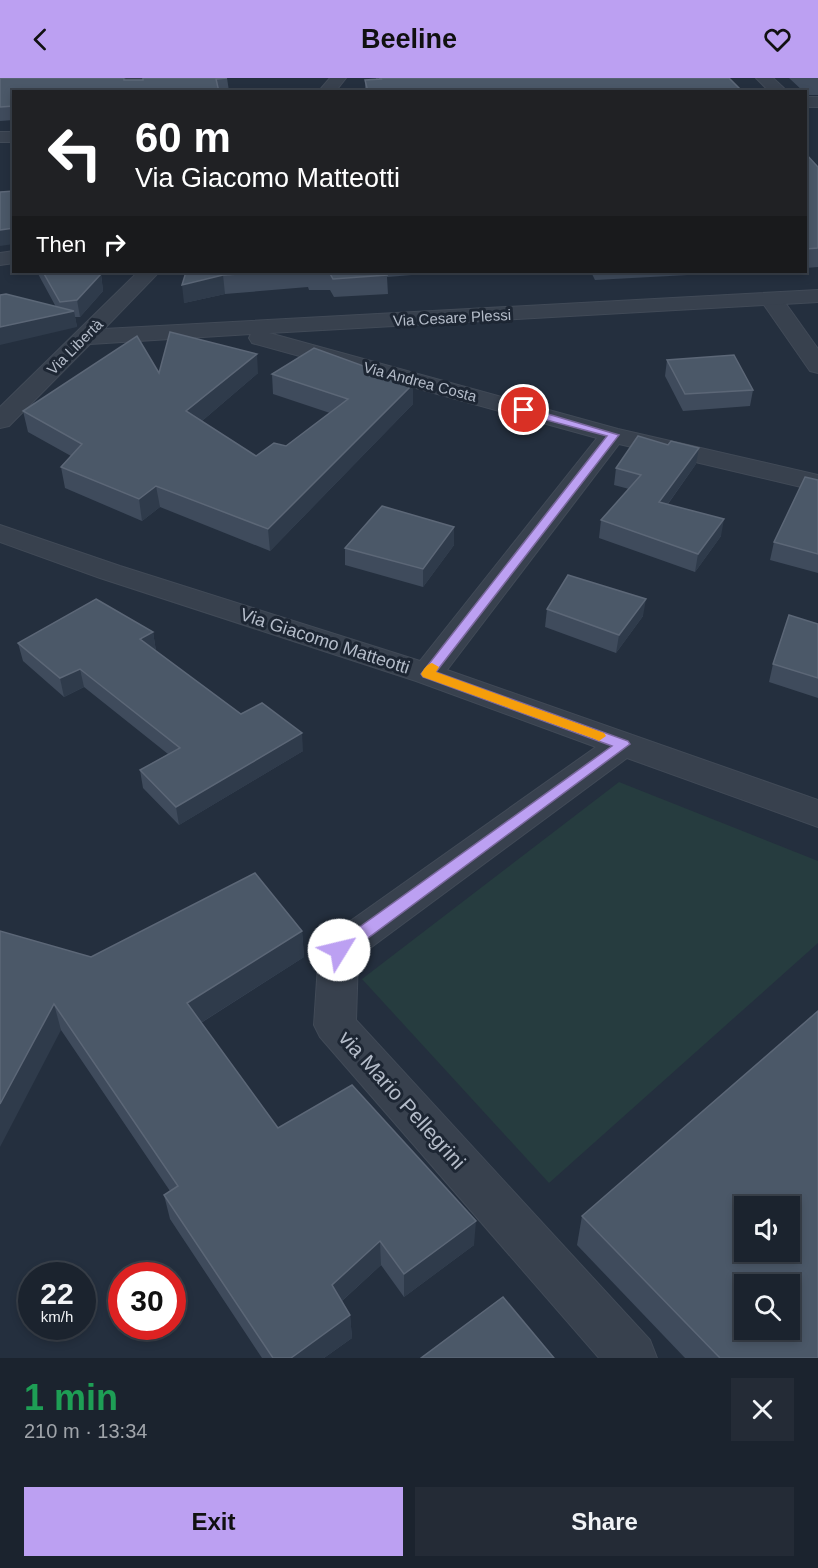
<!DOCTYPE html>
<meta charset="utf-8">
<style>
:root{--surface:#1b232e;--page:#242b36;--text:#f1f3f6;--muted:#a0a4aa;--line:#39404a;--accent:#bca0f2}
body{margin:0;font-family:Helvetica,sans-serif;background:var(--page);color:var(--text);height:100vh;display:flex;flex-direction:column;font-size:22px;white-space:nowrap}
*{box-sizing:border-box;margin:0}
p{font-size:20px;color:var(--muted)}
.icon{flex:none;width:33px;height:33px;fill:none;stroke:currentColor;stroke-width:2;stroke-linecap:round;stroke-linejoin:round}
.map{position:relative;height:1280px;overflow:hidden}
.sheet{display:flex;flex-direction:column;background:var(--surface);flex:1}
.sheet>*{flex:none}
.top-card{position:absolute;left:12px;top:12px;width:795px;height:183px;border-radius:0px;box-shadow:0 3px 9px #0003,0 0 0 2px var(--line);background:#202124;color:#fff;overflow:hidden}
.controls{position:absolute;left:734px;top:1118px;display:grid;gap:12px}
.controls a{display:grid;place-items:center;width:66px;height:66px;border-radius:0px;background:var(--surface);box-shadow:0 3px 9px #0003,0 0 0 2px var(--line);font-size:30px}
.speed{position:absolute;left:18px;top:1184px;display:flex;gap:12px;font-size:30px;font-weight:700;text-align:center}
.speed>*{display:grid;place-content:center;width:78px;height:78px;border-radius:50%;background:var(--surface);box-shadow:0 3px 9px #0003,0 0 0 2px var(--line);line-height:1}
.speed small{font-size:15px;font-weight:400}
.speed .limit{border:9px solid #d22;background:#fff;color:#111}
.pin{position:absolute;display:grid;place-items:center;width:51px;height:51px;color:#fff;margin:-26px;border:3px solid #fff;border-radius:50%;box-shadow:0 2px 6px #0007}
.me{position:absolute;width:66px;margin:-33px;rotate:54deg;stroke-linejoin:round;filter:drop-shadow(0 0 4px #0008)}
.turn{display:flex;align-items:center;gap:21px;height:126px;padding:0 24px;font-size:27px}
.turn .icon{width:78px;height:78px;stroke-width:2.5}
.turn b{display:block;font-size:42px;line-height:51px}
.then{display:flex;align-items:center;height:57px;padding:0 24px;background:#0003;gap:12px;font-size:22px}
.round{display:grid;place-items:center;flex:none;width:63px;height:63px;border-radius:0px;background:var(--page)}
.summary{display:flex;align-items:center;justify-content:space-between;height:102px;padding:0 24px}
h1{font-size:36px;font-weight:700;line-height:45px;color:#1e9e55}
.cta{display:flex;gap:12px;margin-top:auto;padding:12px 24px}
.cta a{flex:1;height:69px;border-radius:0px;background:var(--accent);color:#111;font-size:24px;font-weight:700;line-height:69px;text-align:center}
.cta a+a{background:var(--page);color:var(--text)}
header{display:flex;justify-content:space-between;align-items:center;height:78px;padding:0 24px;background:var(--accent);color:#111;font-size:27px;font-weight:700}
.map>svg:first-child{display:block}
.green{fill:#263c3f}
.lines{fill:none;stroke-linecap:round;stroke-linejoin:round}
.pedestrian-casing{stroke:#414a57;stroke-width:2}
.minor-casing{stroke:#414a57;stroke-width:2}
.pedestrian{fill:#38414e;fill-rule:evenodd}
.minor{fill:#38414e;fill-rule:evenodd}
.wall{fill:#3f4b5c}
.shaded-wall{fill:#2f3b4b}
.building{fill:#4b5868;stroke:#5c6777;stroke-width:1.5;fill-rule:evenodd}
.route{fill:#bca0f2;stroke:#7a689d;stroke-width:1.5}
.slow{fill:#f59e0b}
.labels{text-anchor:middle;stroke-width:6;stroke-linejoin:round;paint-order:stroke}
.far-street-label{font-size:15px;fill:#b4bcc9;stroke:#1d2633}
.street-label{font-size:18px;fill:#b4bcc9;stroke:#1d2633}
.near-street-label{font-size:21px;fill:#b4bcc9;stroke:#1d2633}
</style>
<header><svg class="icon" aria-label="back" viewBox="0 0 24 24"><path d="M15 5l-7 7 7 7"/></svg>Beeline<svg class="icon" aria-label="heart" viewBox="0 0 24 24"><path d="M12 20l-8-8c-3-5 5-10 8-4 3-6 11-1 8 4z"/></svg></header>
<div class="map">
<svg width="818" height="1280" viewBox="0 0 818 1280">
<rect width="100%" height="100%" fill="#242f3e"/>
<polygon class="green" points="619,704 818,783 818,865 549,1105 362,901"/>
<g class="lines">
<defs>
<polygon id="pedestrian" points="771,215 779,216 818,271 818,295 810,293 760,221 763,216"/>
<g id="minor">
<polygon points="126,0 142,0 143,14 127,14"/>
<polygon points="330,0 346,0 335,14 318,14"/>
<polygon points="756,0 773,0 788,14 770,14"/>
<rect x="806" y="19" width="12" height="10"/>
<rect x="0" y="54" width="14" height="10"/>
<polygon points="14,173 14,185 0,187 0,175"/>
<polygon points="138,194 159,194 104,251 818,212 818,224 269,255 618,351 818,397 818,413 619,366 447,592 818,722 818,749 627,680 358,879 356,942 650,1262 657,1280 599,1280 320,959 314,947 319,872 325,861 596,669 416,603 100,500 0,464 0,447 120,488 420,583 597,360 252,265 249,260 251,256 90,266 9,348 0,350 0,329"/>
</g>
</defs>
<use href="#pedestrian" class="pedestrian-casing"/>
<use href="#minor" class="minor-casing"/>
<use href="#pedestrian" class="pedestrian"/>
<use href="#minor" class="minor"/>
</g>
<g class="wall">
<polygon points="0,0 124,0 125,2 227,0 229,13 14,14 14,42 0,43"/>
<polygon points="376,0 729,0 743,14 365,14 365,2 376,2"/>
<polygon points="789,0 818,0 818,17 807,17 806,15 806,14 804,14"/>
<polygon points="806,76 818,89 818,189 806,190"/>
<polygon points="37,194 99,194 101,196 103,213 80,239 75,239 77,249 56,229"/>
<polygon points="186,194 412,194 412,197 387,199 388,216 334,219 330,212 309,212 308,209 225,216 184,225"/>
<polygon points="591,194 744,194 595,202"/>
<polygon points="667,282 753,312 750,328 683,333 665,298"/>
<polygon points="159,295 258,295 202,343 256,378 286,368 330,335 273,316 272,296 413,306 413,326 270,473 160,429 142,443 65,410 61,389 71,378 28,354 23,333"/>
<polygon points="696,386 668,426 721,458 695,494 599,460 601,442 629,411 614,407 616,390"/>
<polygon points="818,402 818,495 770,482 774,464"/>
<polygon points="454,449 454,467 423,509 345,487 345,470"/>
<polygon points="547,531 643,538 616,575 545,549"/>
<polygon points="818,546 818,620 769,604 773,586"/>
<polygon points="153,554 156,573 241,636 303,673 179,747 143,710 140,692 168,676 84,609 64,619 23,583 18,565"/>
<polygon points="0,853 91,879 302,853 304,879 201,945 278,1050 474,1167 404,1219 381,1187 342,1223 350,1237 352,1260 324,1280 262,1280 170,1141 164,1117 170,1113 61,952"/>
<polygon points="582,1138 818,1280 685,1280 577,1167"/>
</g>
<g class="shaded-wall">
<polygon points="14,150 14,166 0,168 0,152"/>
<polygon points="101,196 103,213 80,239 77,222"/>
<polygon points="223,197 225,216 184,225 182,207"/>
<polygon points="74,233 77,249 0,267 0,249"/>
<polygon points="257,276 258,295 189,354 186,333"/>
<polygon points="413,306 413,326 270,473 268,451"/>
<polygon points="699,370 696,386 657,441 659,424"/>
<polygon points="156,408 160,429 142,443 139,421"/>
<polygon points="724,441 721,458 695,494 698,476"/>
<polygon points="454,449 454,467 423,509 423,491"/>
<polygon points="646,521 643,538 616,575 619,557"/>
<polygon points="153,554 156,573 143,579 140,561"/>
<polygon points="80,591 84,609 64,619 60,600"/>
<polygon points="302,655 303,673 179,747 176,729"/>
<polygon points="302,853 304,879 191,951 187,925"/>
<polygon points="54,926 61,952 0,1069 0,1026"/>
<polygon points="476,1143 474,1167 404,1219 404,1196"/>
<polygon points="380,1163 381,1187 334,1230 332,1207"/>
<polygon points="350,1237 352,1260 324,1280 291,1280"/>
</g>
<g class="building">
<polygon points="0,0 124,0 124,2 143,2 143,0 227,0 216,1 219,14 14,14 14,28 0,29"/>
<polygon points="380,0 729,0 743,14 368,14 365,2 381,1"/>
<polygon points="806,76 818,89 818,170 806,171"/>
<polygon points="14,113 14,150 0,152 0,114"/>
<polygon points="43,194 99,194 101,196 77,222 60,224"/>
<polygon points="186,194 271,194 223,197 182,207"/>
<polygon points="308,194 386,194 387,197 333,201 329,194"/>
<polygon points="6,216 74,233 0,249 0,217"/>
<polygon points="170,254 257,276 186,333 256,378 274,365 286,368 348,321 272,296 314,270 413,306 268,451 156,408 139,421 61,389 82,366 23,333 137,258 159,295"/>
<polygon points="734,277 753,312 685,316 667,282"/>
<polygon points="638,358 668,367 671,363 699,370 659,424 724,441 698,476 601,442 641,397 616,390"/>
<polygon points="805,399 818,402 818,476 774,464"/>
<polygon points="382,428 454,449 423,491 345,470"/>
<polygon points="568,497 646,521 619,557 547,531"/>
<polygon points="96,521 153,554 140,561 241,636 262,625 302,655 176,729 140,692 180,670 80,591 60,600 18,565"/>
<polygon points="789,537 818,546 818,600 773,586"/>
<polygon points="255,795 302,853 187,925 278,1050 352,1007 476,1143 404,1196 380,1163 332,1207 350,1237 291,1280 273,1280 164,1117 178,1108 54,926 0,1026 0,853 91,879"/>
<path d="M818,933v347h-98l-138,-142zM744,1128h45v45h-45zM744,1206h45v45h-45z"/>
<polygon points="503,1219 554,1280 421,1280"/>
</g>
<polygon class="route" points="524,329 619,357 436,594 628,663 630,666 345,877 339,879 333,877 331,872 333,868 612,668 423,599 421,596 607,358 520,335 519,332"/>
<path class="slow" d="M432,585l7,4 -3,5 168,61 2,3 -7,5 -4,-2 -172,-62 -2,-3c3,-5 5,-9 11,-11z"/>
<g class="labels">
<g class="far-street-label">
<text transform="translate(452 240) rotate(-3)" y="5">Via Cesare Plessi</text>
<text transform="translate(75 269) rotate(-45)" y="5">Via Libertà</text>
<text transform="translate(420 304) rotate(15)" y="5">Via Andrea Costa</text>
</g>
<g class="street-label">
<text transform="translate(325 563) rotate(18)" y="6">Via Giacomo Matteotti</text>
</g>
<g class="near-street-label">
<text transform="translate(402 1022) rotate(48)" y="7">via Mario Pellegrini</text>
</g>
</g>
</svg>
<div class="controls">
<a><svg class="icon" aria-label="sound" viewBox="0 0 24 24"><path d="M4 9h4l5-4v14l-5-4H4zM17 9q2 3 0 6"/></svg></a>
<a><svg class="icon" aria-label="search" viewBox="0 0 24 24"><circle cx="10" cy="10" r="6"/><path d="M15 15l6 6"/></svg></a>
</div>
<div class="speed"><div>22<small>km/h</small></div><div class="limit">30</div></div>
<div class="pin" style="left:524px;top:332px;background:#d93025"><svg class="icon" aria-label="arrive" viewBox="0 0 24 24"><path d="M6 21V4h12l-3 4 3 4H6"/></svg></div>
<svg class="me" style="left:339px;top:872px" viewBox="-20 -20 40 40"><circle r="19" fill="#fff"/><path d="M0-13L10 11 0 6-10 11z" fill="#bca0f2"/></svg>
<div class="top-card">
<div class="turn"><svg class="icon" aria-label="left" viewBox="0 0 24 24"><path d="M17 20v-9H6M10 6l-5 5 5 5"/></svg><div><b>60 m</b>Via Giacomo Matteotti</div></div>
<div class="then">Then<svg class="icon" aria-label="right" viewBox="0 0 24 24"><path d="M7 20v-9h11M14 6l5 5-5 5"/></svg></div>
</div>
</div>
<section class="sheet">
<div class="summary"><div><h1>1 min</h1><p>210 m · 13:34</p></div><a class="round"><svg class="icon" aria-label="close" viewBox="0 0 24 24"><path d="M6 6l12 12M18 6L6 18"/></svg></a></div>
<div class="cta"><a>Exit</a><a>Share</a></div>
</section>
